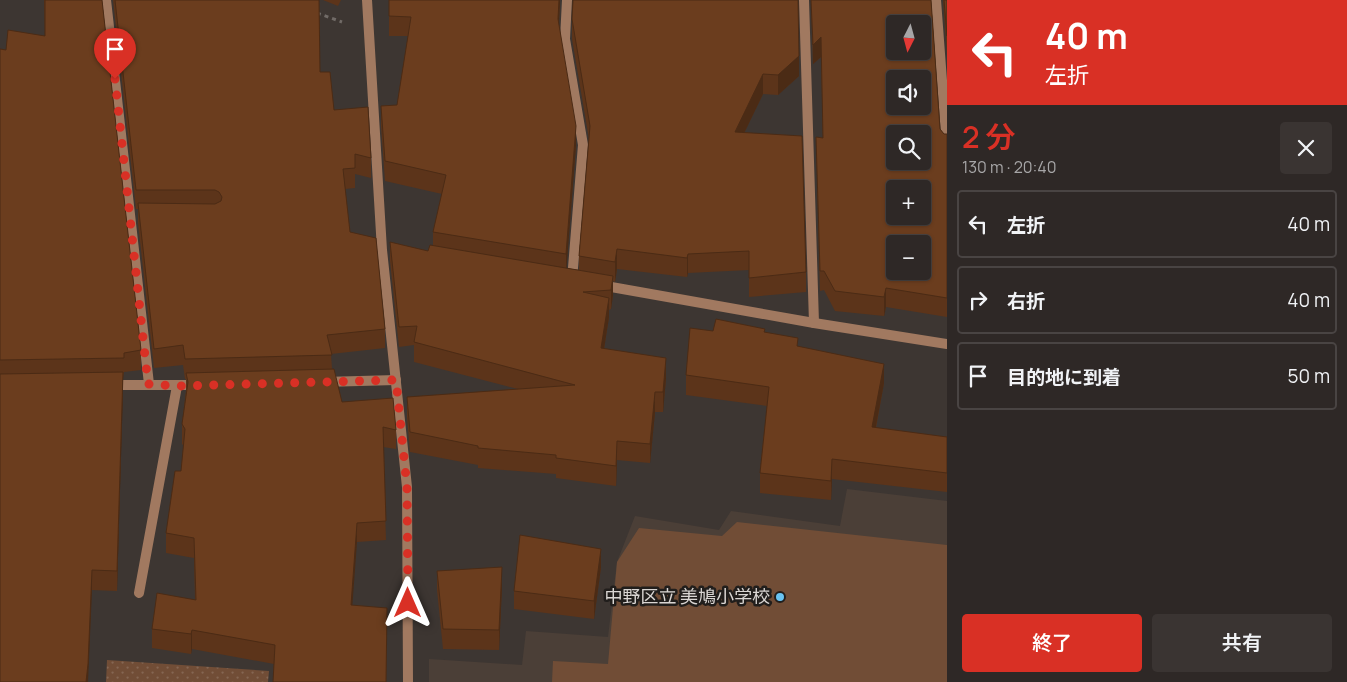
<!DOCTYPE html>
<html lang="ja">
<meta charset="utf-8">
<style>
:root{--surface:#2e2826;--page:#3a3432;--text:#f1f3f6;--muted:#a7a6a7;--line:#494443;--accent:#d93025}
body{margin:0;font-family:Manrope,"Noto Sans JP",sans-serif;background:var(--page);color:var(--text);height:100vh;display:flex;flex-direction:column;font-size:19px;white-space:nowrap}
*{box-sizing:border-box;margin:0}
p{font-size:16px;color:var(--muted)}
.icon{flex:none;width:28px;height:28px;fill:none;stroke:currentColor;stroke-width:2;stroke-linecap:round;stroke-linejoin:round}
.map{position:relative;flex:1;overflow:hidden}
.details{display:flex;flex-direction:column;background:var(--surface);width:400px}
.details>*{flex:none}
.banner{background:#d93025;color:#fff;overflow:hidden}
.needle{width:32px;rotate:186deg}
.fabs{position:absolute;left:886px;top:15px;display:grid;gap:10px}
.fabs a{display:grid;place-items:center;width:45px;height:45px;border-radius:5px;background:var(--surface);box-shadow:0 1px 4px #0004,0 0 0 1px var(--line);font-size:25px}
.pin{position:absolute;display:grid;place-items:center;width:42px;height:42px;color:#fff;margin:-51px -21px;border-radius:50% 50% 50% 0;rotate:-45deg;box-shadow:0 0 5px #0007}
.pin .icon{rotate:45deg}
.me{position:absolute;width:55px;margin:-28px;rotate:0deg;stroke-linejoin:round;filter:drop-shadow(0 0 4px #0008)}
.turn{display:flex;align-items:center;gap:18px;height:105px;padding:0 15px;font-size:22px}
.turn .icon{width:65px;height:65px;stroke-width:2.5}
.turn b{display:block;font-size:35px;line-height:42px}
.round{display:grid;place-items:center;flex:none;width:52px;height:52px;border-radius:5px;background:var(--page)}
.overview{display:flex;align-items:center;justify-content:space-between;height:85px;padding:0 15px}
h1{font-size:30px;font-weight:600;line-height:38px;color:var(--accent)}
.button{display:flex;gap:10px;margin-top:auto;padding:10px 15px}
.button a{flex:1;height:58px;border-radius:5px;background:var(--accent);color:#fff;font-size:20px;font-weight:600;line-height:58px;text-align:center}
.button a+a{background:var(--page);color:var(--text)}
ul{padding:0;list-style:none}
li{display:flex;align-items:center;gap:15px;height:68px;margin:0 10px 8px;padding:0 5px;border:2px solid var(--line);border-radius:5px}
li div{flex:1}
li b{display:block;font-size:19px}
li em{font-style:normal}
main{display:flex;flex:1;min-height:0}
.map>svg:first-child{display:block}
.built{fill:#4b3f37}
.grass{fill:url(#grass-dots)}
.garden{fill:#714d36}
.lines{fill:none;stroke-linecap:round;stroke-linejoin:round}
.path{stroke:#716b67;stroke-width:3;stroke-dasharray:4 4;stroke-linecap:butt}
.lane{stroke:#a17960;stroke-width:10}
.street{stroke:#a17960;stroke-width:10}
.wall{fill:#5c341a}
.shaded-wall{fill:#4b2b15}
.building{fill:#6b3d1e;stroke:#4b2b15;fill-rule:evenodd}
.route{stroke:#d93025;stroke-width:9;stroke-dasharray:0 16.2}
.poi-dot{fill:#69c3f1;stroke:#211e1c;stroke-width:2}
.labels{text-anchor:middle;stroke-width:5;stroke-linejoin:round;paint-order:stroke}
.poi-label{font-size:18px;fill:#dad6d3;stroke:#211e1c;text-anchor:end}
</style>
<main>
<div class="map">
<svg width="947" height="682" viewBox="0 0 947 682">
<defs>
<pattern id="grass-dots" width="8" height="8" patternUnits="userSpaceOnUse" patternTransform="scale(1.25)"><rect width="8" height="8" fill="#714d36"/><path d="M2 2h.1M6 6h.1" fill="none" stroke="#856652" stroke-width="1.8" stroke-linecap="round"/></pattern>
</defs>
<rect width="100%" height="100%" fill="#3d3632"/>
<polygon class="built" points="847,489 947,501 947,682 429,682 429,659 522,665 526,631 608,637 617,562 635,516 719,530 731,511 840,526"/>
<polygon class="grass" points="107,660 269,671 268,682 106,682"/>
<polygon class="garden" points="737,522 947,545 947,682 552,682 553,661 608,664 617,562 639,528 722,536"/>
<g class="lines">
<polyline class="path" points="317,13 342,22"/>
<g class="lane">
<polyline points="567,0 565,39 583,145 572,280"/>
<polyline points="936,0 947,148"/>
<polyline points="139,593 177,386"/>
</g>
<g class="street">
<polyline points="106,0 149,384"/>
<polyline points="367,0 382,250 407,487 408,682"/>
<polyline points="804,0 814,323"/>
<polyline points="600,285 814,323 947,344"/>
<polyline points="323,382 396,380"/>
<polyline points="111,385 199,385"/>
</g>
</g>
<g class="wall">
<polygon points="44,0 102,0 141,350 141,370 124,372 123,378 117,591 92,590 0,682 0,49 6,50 45,36"/>
<polygon points="113,0 319,0 320,72 334,110 371,158 371,178 355,174 355,188 345,189 350,232 385,329 385,348 331,354 332,369 342,402 396,430 396,449 383,447 386,540 357,542 274,664 192,649 191,654 152,648 152,629 195,600 194,558 166,553 166,533 181,471 184,446 182,444 182,424 186,391 186,379 185,379 183,365 154,368 138,223 138,209 136,209"/>
<polygon points="323,0 341,0 338,6"/>
<polygon points="389,0 560,0 559,24 576,145 566,268 579,270 579,256 589,139 572,39 572,19 799,76 778,95 763,94 744,133 806,272 806,292 749,297 749,270 688,273 687,277 617,269 615,282 613,281 613,295 611,309 609,310 609,317 604,349 666,378 663,412 655,412 650,463 617,460 616,486 556,478 556,474 478,468 478,465 410,452 407,417 407,397 518,389 414,362 414,345 399,347 390,261 390,242 428,251 433,246 433,232 442,194 385,181 381,126 381,106 397,105 408,36 389,36"/>
<polygon points="811,0 931,0 940,129 944,134 947,134 947,317 886,307 884,316 835,311 824,290 820,291 816,137 823,138 821,57 813,64"/>
<polygon points="943,0 947,0 947,55"/>
<polygon points="713,331 765,332 884,383 876,428 947,437 947,492 832,479 831,500 760,493 760,473 767,406 686,395 686,375"/>
<polygon points="601,567 594,619 514,609 514,591"/>
<polygon points="437,571 502,586 499,650 443,649 437,590"/>
</g>
<g class="shaded-wall">
<polygon points="559,0 560,0 558,39 558,19"/>
<polygon points="821,37 821,57 813,64 813,45"/>
<polygon points="799,56 799,76 778,95 778,75"/>
<polygon points="763,74 763,94 735,152 735,132"/>
<polygon points="576,126 576,145 566,274 566,254"/>
<polygon points="617,249 617,269 615,282 615,262"/>
<polygon points="688,254 688,273 687,277 687,258"/>
<polygon points="613,276 613,295 611,309 611,290"/>
<polygon points="886,288 886,307 884,316 884,297"/>
<polygon points="609,298 609,317 601,368 601,348"/>
<polygon points="666,358 666,378 663,412 663,392"/>
<polygon points="884,364 884,383 872,447 872,427"/>
<polygon points="123,372 123,391 117,591 117,571"/>
<polygon points="655,392 655,412 650,463 650,444"/>
<polygon points="617,441 617,460 616,486 616,466"/>
<polygon points="832,459 832,479 831,500 831,481"/>
<polygon points="357,523 357,542 351,624 351,605"/>
<polygon points="601,549 601,567 594,619 594,601"/>
<polygon points="502,567 502,586 499,650 499,630"/>
<polygon points="92,570 92,590 88,682 86,682"/>
<polygon points="192,630 192,649 191,654 191,634"/>
</g>
<g class="building">
<polygon points="45,0 102,0 141,350 124,353 124,358 0,360 0,49 6,50 8,30 45,36"/>
<polygon points="115,0 319,0 320,72 330,72 334,110 368,107 371,158 355,154 355,168 343,169 350,232 376,238 385,329 327,335 332,355 185,359 183,345 154,349 138,203 215,204 221,201 222,197 219,192 215,190 136,190"/>
<polygon points="389,0 559,0 558,19 576,126 566,254 433,232 446,175 385,161 381,106 397,105 411,17 389,16"/>
<polygon points="573,0 798,0 799,56 778,75 763,74 735,132 802,136 806,272 749,278 749,251 688,254 687,258 617,249 615,262 579,256 590,126 572,19"/>
<path d="M811,0h120l9,129 4,5h3v164l-61,-10 -2,9 -49,-6 -11,-20h-4l-4,-134 7,1 -2,-101 -8,8zM895,24h27v27h-27zM895,79h27v27h-27zM895,134h27v27h-27zM895,189h27v27h-27zM895,244h27v27h-27z"/>
<polygon points="944,0 947,0 947,36"/>
<polygon points="390,242 428,251 430,245 613,276 611,290 583,292 609,298 601,348 666,358 663,392 655,392 650,444 617,441 616,466 556,458 556,455 478,448 478,446 410,432 407,397 575,385 414,342 417,326 399,327"/>
<polygon points="716,319 765,329 764,332 798,338 797,346 884,364 872,427 947,437 947,473 832,459 831,481 760,473 769,387 686,375 690,328 713,331"/>
<polygon points="334,369 342,402 393,398 396,430 383,427 386,521 357,523 351,605 387,608 386,682 273,682 275,645 192,630 191,634 152,629 157,593 196,600 194,538 166,533 175,471 181,471 185,429 182,424 188,382 186,373"/>
<polygon points="123,372 117,571 92,570 88,664 86,682 0,682 0,374"/>
<polygon points="520,535 601,549 594,601 514,591"/>
<polygon points="502,567 499,630 443,629 437,571"/>
</g>
<g class="lines">
<polyline class="route" points="115,79 148,384 178,386 396,380 407,487 408,603"/>
</g>
<circle class="poi-dot" cx="780" cy="597" r="5"/>
<g class="labels">
<g class="poi-label">
<text x="770" y="603">中野区立 美鳩小学校</text>
</g>
</g>
</svg>
<div class="fabs">
<a><svg class="needle" viewBox="-14 -14 28 28"><path d="M0-13l5 13h-10z" fill="#e53935"/><path d="M0 13l5-13h-10z" fill="#a7a6a7"/></svg></a>
<a><svg class="icon" aria-label="sound" viewBox="0 0 24 24"><path d="M4 9h4l5-4v14l-5-4H4zM17 9q2 3 0 6"/></svg></a>
<a><svg class="icon" aria-label="search" viewBox="0 0 24 24"><circle cx="10" cy="10" r="6"/><path d="M15 15l6 6"/></svg></a>
<a>+</a>
<a>−</a>
</div>
<div class="pin" style="left:115px;top:79px;background:#d93025"><svg class="icon" aria-label="arrive" viewBox="0 0 24 24"><path d="M6 21V4h12l-3 4 3 4H6"/></svg></div>
<svg class="me" style="left:408px;top:603px" viewBox="-20 -20 40 40"><path d="M0-17L14 15 0 8-14 15z" fill="#d93025" stroke="#fff" stroke-width="4"/></svg>
</div>
<section class="details">
<div class="banner">
<div class="turn"><svg class="icon" aria-label="left" viewBox="0 0 24 24"><path d="M17 20v-9H6M10 6l-5 5 5 5"/></svg><div><b>40 m</b>左折</div></div>
</div>
<div class="overview"><div><h1>2 分</h1><p>130 m · 20:40</p></div><a class="round"><svg class="icon" aria-label="close" viewBox="0 0 24 24"><path d="M6 6l12 12M18 6L6 18"/></svg></a></div>
<ul>
<li><svg class="icon" aria-label="left" viewBox="0 0 24 24"><path d="M17 20v-9H6M10 6l-5 5 5 5"/></svg><div><b>左折</b></div><em>40 m</em></li>
<li><svg class="icon" aria-label="right" viewBox="0 0 24 24"><path d="M7 20v-9h11M14 6l5 5-5 5"/></svg><div><b>右折</b></div><em>40 m</em></li>
<li><svg class="icon" aria-label="arrive" viewBox="0 0 24 24"><path d="M6 21V4h12l-3 4 3 4H6"/></svg><div><b>目的地に到着</b></div><em>50 m</em></li>
</ul>
<div class="button"><a>終了</a><a>共有</a></div>
</section>
</main>
